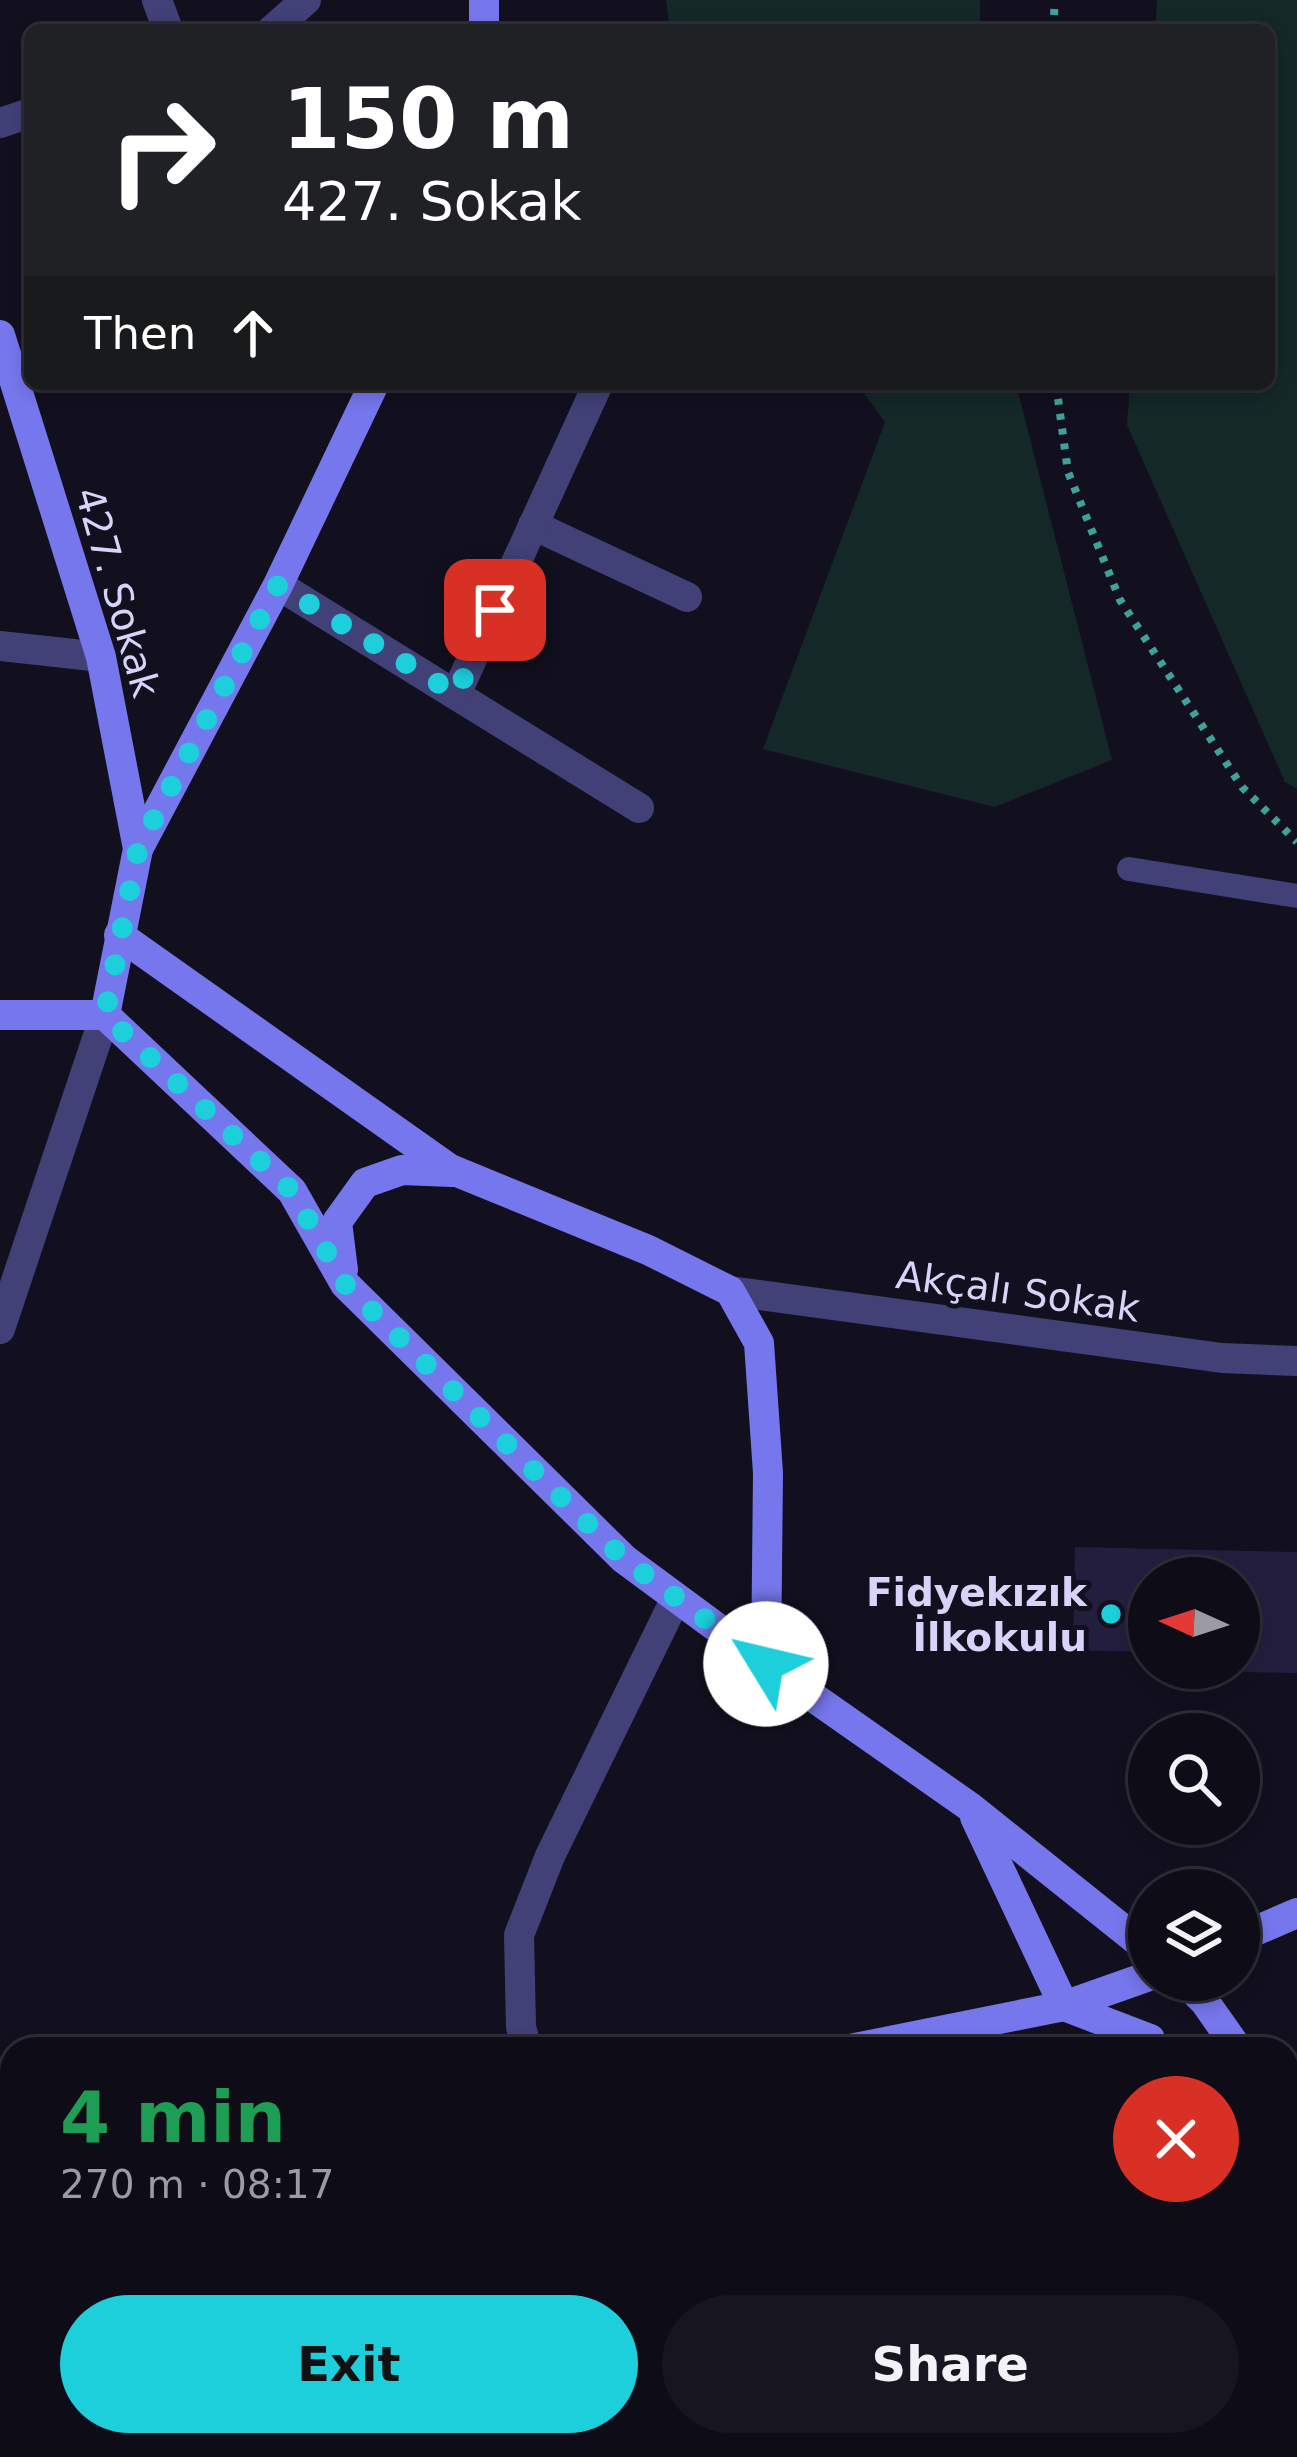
<!DOCTYPE html>
<meta charset="utf-8">
<style>
:root{--surface:#0e0c17;--page:#171520;--text:#f1f3f6;--muted:#9b9ba1;--line:#2e2c36;--accent:#1dcedb}
body{margin:0;font-family:"DejaVu Sans",sans-serif;background:var(--page);color:var(--text);height:100vh;display:flex;flex-direction:column;font-size:45px;white-space:nowrap}
*{box-sizing:border-box;margin:0}
p{font-size:39px;color:var(--muted)}
.icon{flex:none;width:66px;height:66px;fill:none;stroke:currentColor;stroke-width:2;stroke-linecap:round;stroke-linejoin:round}
.map{position:relative;flex:1;overflow:hidden}
.side{position:absolute;left:0px;top:2037px;width:1299px;height:420px;display:flex;flex-direction:column;background:var(--surface);border-radius:36px 36px 0 0;box-shadow:0 6px 18px #0003,0 0 0 3px var(--line)}
.side>*{flex:none}
.hud{position:absolute;left:24px;top:24px;width:1251px;height:366px;border-radius:18px;box-shadow:0 6px 18px #0003,0 0 0 3px var(--line);background:#202124;color:#fff;overflow:hidden}
.needle{width:78px;rotate:273deg}
.controls{position:absolute;left:1128px;top:1557px;display:grid;gap:24px}
.controls a{display:grid;place-items:center;width:132px;height:132px;border-radius:50%;background:var(--surface);box-shadow:0 6px 18px #0003,0 0 0 3px var(--line);font-size:60px}
.pin{position:absolute;display:grid;place-items:center;width:102px;height:102px;color:#fff;margin:-51px;border-radius:24px;box-shadow:0 6px 18px #0006}
.me{position:absolute;width:132px;margin:-66px;rotate:306deg;stroke-linejoin:round;filter:drop-shadow(0 0 9px #0008)}
.turn{display:flex;align-items:center;gap:42px;height:252px;padding:0 60px;font-size:54px}
.turn .icon{width:156px;height:156px;stroke-width:2.5}
.turn b{display:block;font-size:84px;line-height:102px}
.then{display:flex;align-items:center;height:114px;padding:0 60px;background:#0003;gap:24px;font-size:45px}
.round{display:grid;place-items:center;flex:none;width:126px;height:126px;border-radius:63px;background:var(--page)}
.summary{display:flex;align-items:center;justify-content:space-between;height:204px;padding:0 60px}
h1{font-size:72px;font-weight:800;line-height:90px;color:#1e9e55}
.button{display:flex;gap:24px;margin-top:auto;padding:24px 60px}
.button a{flex:1;height:138px;border-radius:72px;background:var(--accent);color:#111;font-size:48px;font-weight:800;line-height:138px;text-align:center}
.button a+a{background:var(--page);color:var(--text)}
.map>svg:first-child{display:block}
.green{fill:#132827}
.building{fill:#231e3d}
.lines{fill:none;stroke-linecap:round;stroke-linejoin:round}
.path{stroke:#3da39a;stroke-width:8;stroke-dasharray:6 9;stroke-linecap:butt}
.service{stroke:#414178;stroke-width:24}
.minor{stroke:#414178;stroke-width:30}
.secondary{stroke:#7777ed;stroke-width:30}
.route{stroke:#1dcedb;stroke-width:21;stroke-dasharray:0 37.8}
.poi-dot{fill:#1dcedb;stroke:#12101f;stroke-width:4.5}
.labels{text-anchor:middle;stroke-width:10;stroke-linejoin:round;paint-order:stroke}
.street-label{font-size:39px;fill:#d7d3f9;stroke:#12101f}
.poi-label{font-size:39px;font-weight:bold;fill:#d7d3f9;stroke:#12101f;text-anchor:end}
</style>
<div class="map">
<svg width="1297" height="2457" viewBox="0 0 1297 2457">
<rect width="100%" height="100%" fill="#12101f"/>
<g class="green">
<polygon points="666,0 980,0 980,30 670,30"/>
<polygon points="1157,0 1297,0 1297,789 1285,782 1127,425 1130,384 1269,384 1269,30 1155,30"/>
<polygon points="857,384 1016,384 1112,760 995,807 763,749 885,422"/>
</g>
<polygon class="building" points="1075,1547 1297,1552 1297,1673 1239,1672 1239,1578 1149,1578 1149,1652 1073,1650"/>
<g class="lines">
<g class="path">
<polyline points="1053,30 1055,0"/>
<polyline points="1056,384 1068,472 1120,600 1242,787 1297,842"/>
</g>
<g class="service">
<polyline points="1129,869 1297,896"/>
<polyline points="494,2445 496,2457"/>
</g>
<g class="minor">
<polyline points="157,0 168,30"/>
<polyline points="272,30 306,0"/>
<polyline points="0,123 30,113"/>
<polyline points="533,525 687,597"/>
<polyline points="278,585 639,808"/>
<polyline points="0,646 101,657"/>
<polyline points="456,694 598,384"/>
<polyline points="730,1291 1222,1358 1297,1361"/>
<polyline points="0,1329 105,1015"/>
<polyline points="527,2049 521,2027 519,1935 550,1856 676,1598"/>
<polyline points="1287,2080 1297,2086"/>
<polyline points="1287,2369 1297,2367"/>
</g>
<g class="secondary">
<polyline points="484,30 484,0"/>
<polyline points="0,335 101,657 138,849 105,1015"/>
<polyline points="138,849 278,585 374,384"/>
<polyline points="119,935 450,1169 648,1250 730,1291 759,1343 768,1473 766,1664"/>
<polyline points="0,1015 105,1015"/>
<polyline points="105,1015 292,1191 345,1284 624,1559 766,1664 970,1807 1149,1950"/>
<polyline points="343,1270 337,1222 365,1183 402,1170 452,1172"/>
<polyline points="975,1817 1064,2006 1150,2039 1153,2049"/>
<polyline points="1239,1938 1297,1913"/>
<polyline points="1183,1980 1205,2002 1238,2049"/>
<polyline points="850,2049 1064,2006 1149,1976"/>
<polyline points="0,2227 12,2224"/>
<polyline points="0,2290 12,2287"/>
<polyline points="1203,2457 1206,2445"/>
</g>
</g>
<g class="lines">
<polyline class="route" points="495,610 456,694 278,585 138,849 105,1015 292,1191 345,1284 509,1446 624,1559 766,1664"/>
</g>
<circle class="poi-dot" cx="1111" cy="1614" r="12"/>
<g class="labels">
<g class="street-label">
<text transform="translate(118 592) rotate(74)" y="14">427. Sokak</text>
<text transform="translate(1018 1291) rotate(8)" y="14">Akçalı Sokak</text>
</g>
<g class="poi-label">
<text x="1087" y="1606">Fidyekızık<tspan x="1087" dy="45">İlkokulu</tspan></text>
</g>
</g>
</svg>
<div class="controls">
<a><svg class="needle" viewBox="-14 -14 28 28"><path d="M0-13l5 13h-10z" fill="#e53935"/><path d="M0 13l5-13h-10z" fill="#9b9ba1"/></svg></a>
<a><svg class="icon" aria-label="search" viewBox="0 0 24 24"><circle cx="10" cy="10" r="6"/><path d="M15 15l6 6"/></svg></a>
<a><svg class="icon" aria-label="layers" viewBox="0 0 24 24"><path d="M12 4l9 5-9 5-9-5zM3 14l9 5 9-5"/></svg></a>
</div>
<div class="pin" style="left:495px;top:610px;background:#d93025"><svg class="icon" aria-label="arrive" viewBox="0 0 24 24"><path d="M6 21V4h12l-3 4 3 4H6"/></svg></div>
<svg class="me" style="left:766px;top:1664px" viewBox="-20 -20 40 40"><circle r="19" fill="#fff"/><path d="M0-13L10 11 0 6-10 11z" fill="#1dcedb"/></svg>
<div class="hud">
<div class="turn"><svg class="icon" aria-label="right" viewBox="0 0 24 24"><path d="M7 20v-9h11M14 6l5 5-5 5"/></svg><div><b>150 m</b>427. Sokak</div></div>
<div class="then">Then<svg class="icon" aria-label="ahead" viewBox="0 0 24 24"><path d="M12 20V5M6 11l6-6 6 6"/></svg></div>
</div>
<section class="side">
<div class="summary"><div><h1>4 min</h1><p>270 m · 08:17</p></div><a class="round" style="background:#d93025;color:#fff"><svg class="icon" aria-label="close" viewBox="0 0 24 24"><path d="M6 6l12 12M18 6L6 18"/></svg></a></div>
<div class="button"><a>Exit</a><a>Share</a></div>
</section>
</div>
